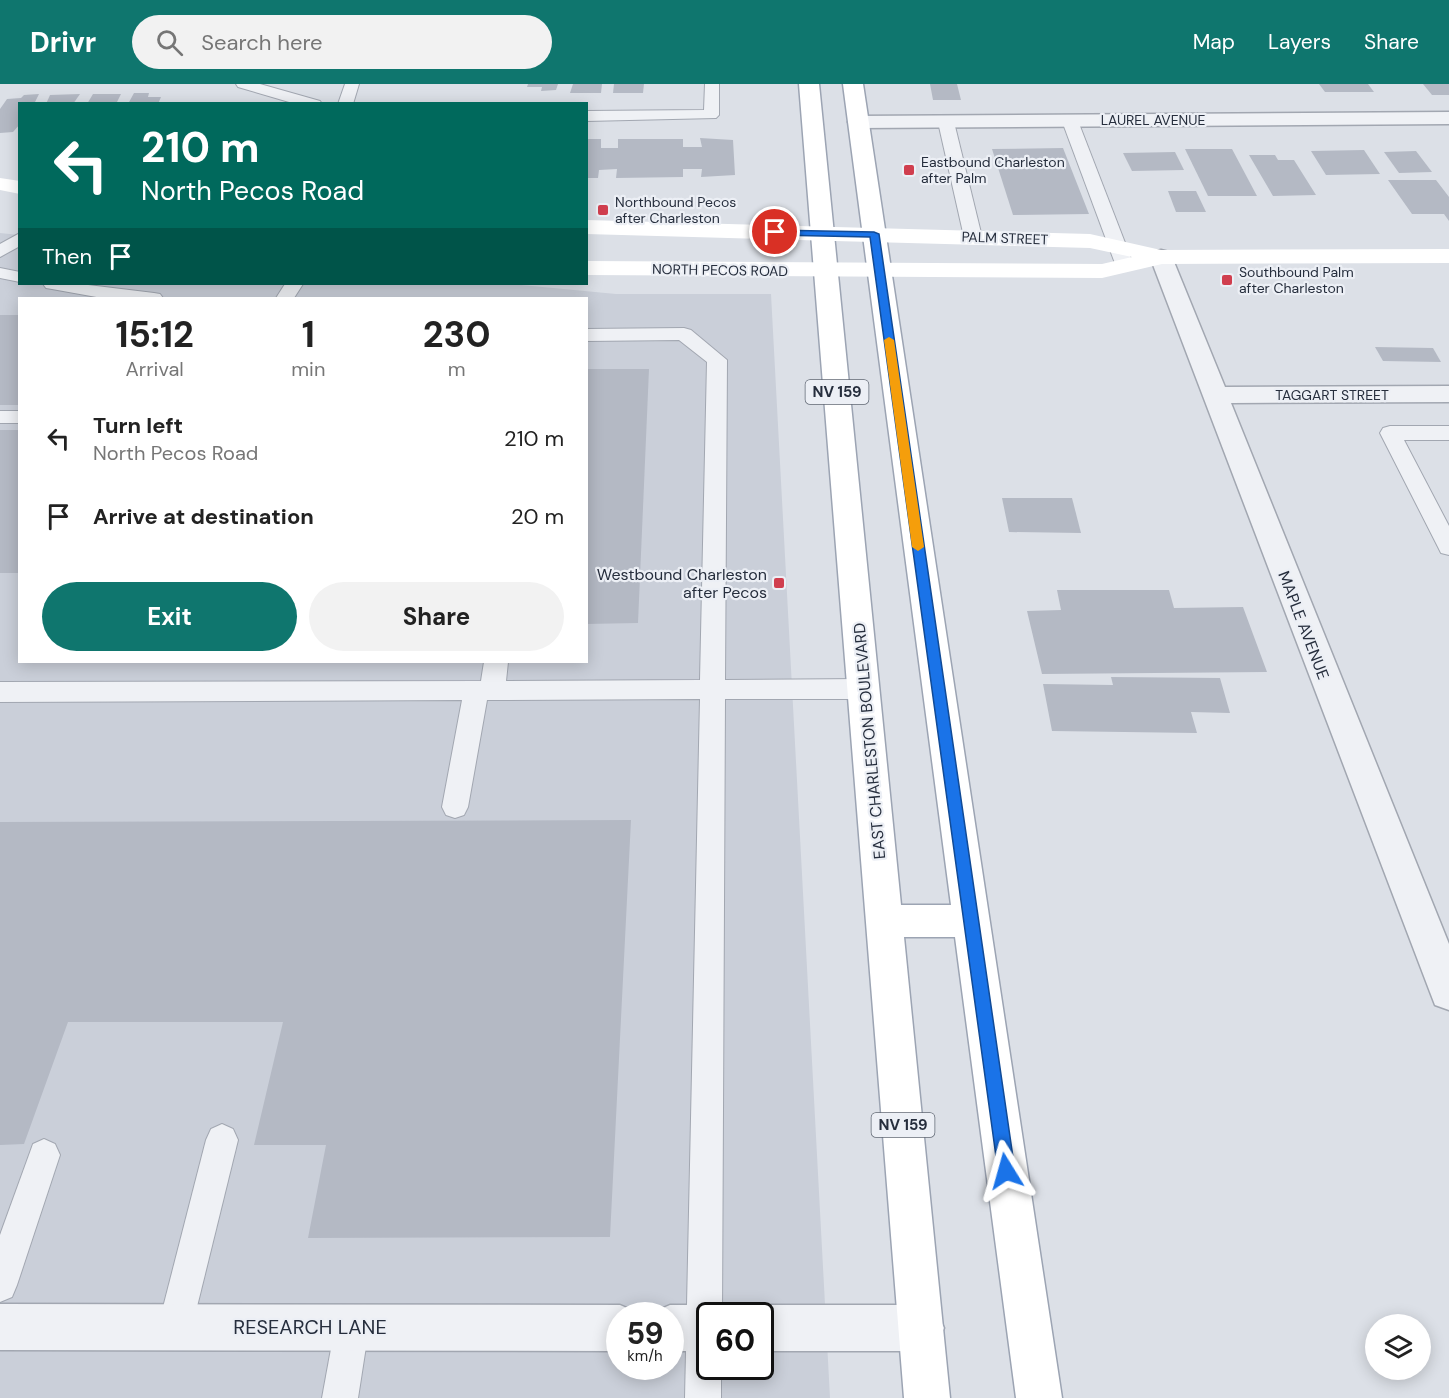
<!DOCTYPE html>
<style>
:root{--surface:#fff;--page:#f2f2f2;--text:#222;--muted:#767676;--accent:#0f766e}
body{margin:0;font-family:"DM Sans",sans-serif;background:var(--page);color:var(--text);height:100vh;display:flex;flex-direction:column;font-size:22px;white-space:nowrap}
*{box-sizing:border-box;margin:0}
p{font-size:20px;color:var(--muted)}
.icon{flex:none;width:33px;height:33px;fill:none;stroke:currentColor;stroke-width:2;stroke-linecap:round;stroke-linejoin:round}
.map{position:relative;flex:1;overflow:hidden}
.details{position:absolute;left:18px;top:213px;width:570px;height:366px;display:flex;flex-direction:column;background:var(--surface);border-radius:0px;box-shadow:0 3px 15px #0003}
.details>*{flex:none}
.guide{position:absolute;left:18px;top:18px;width:570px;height:183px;border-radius:0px;box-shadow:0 3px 15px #0003;background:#00695c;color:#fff;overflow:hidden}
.tools{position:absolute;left:1365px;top:1230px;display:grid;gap:12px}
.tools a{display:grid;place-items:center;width:66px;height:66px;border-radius:50%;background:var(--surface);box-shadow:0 3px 15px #0003;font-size:30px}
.speed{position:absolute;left:606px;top:1218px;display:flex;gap:12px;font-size:30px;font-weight:700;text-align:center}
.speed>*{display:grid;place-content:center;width:78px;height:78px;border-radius:50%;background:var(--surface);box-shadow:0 3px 15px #0003;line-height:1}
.speed small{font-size:15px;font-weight:400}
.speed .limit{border:3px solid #111;border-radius:9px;background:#fff;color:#111}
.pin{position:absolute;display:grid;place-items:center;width:51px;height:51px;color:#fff;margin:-26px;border:3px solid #fff;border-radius:50%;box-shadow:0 2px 6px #0007}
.me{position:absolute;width:66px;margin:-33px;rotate:352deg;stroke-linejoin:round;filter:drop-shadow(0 0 4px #0008)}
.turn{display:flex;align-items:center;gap:21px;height:126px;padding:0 24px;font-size:27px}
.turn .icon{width:78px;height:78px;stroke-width:2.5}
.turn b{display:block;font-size:42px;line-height:51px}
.then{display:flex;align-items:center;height:57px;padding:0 24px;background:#0003;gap:12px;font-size:22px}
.eta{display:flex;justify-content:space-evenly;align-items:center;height:102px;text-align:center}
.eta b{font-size:36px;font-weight:700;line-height:42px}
.action{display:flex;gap:12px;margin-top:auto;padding:12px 24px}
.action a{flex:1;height:69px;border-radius:36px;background:var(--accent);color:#fff;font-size:24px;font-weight:700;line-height:69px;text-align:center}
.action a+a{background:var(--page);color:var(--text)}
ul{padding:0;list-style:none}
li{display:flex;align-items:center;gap:18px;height:78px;padding:0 24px}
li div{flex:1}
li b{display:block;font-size:22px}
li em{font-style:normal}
header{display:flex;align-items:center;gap:36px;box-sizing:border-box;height:84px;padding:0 30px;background:var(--accent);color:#fff}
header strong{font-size:28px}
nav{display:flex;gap:33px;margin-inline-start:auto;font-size:21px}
.search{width:420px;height:54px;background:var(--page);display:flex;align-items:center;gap:15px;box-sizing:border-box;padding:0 21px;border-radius:33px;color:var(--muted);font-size:22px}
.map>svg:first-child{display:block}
.built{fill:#cacfd9;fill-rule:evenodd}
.building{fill:#b4b9c4}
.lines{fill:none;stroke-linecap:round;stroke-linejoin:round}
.lane-casing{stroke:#a2a7b1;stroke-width:2}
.street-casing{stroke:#a2a7b1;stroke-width:3}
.primary-casing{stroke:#9ca4b3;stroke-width:3}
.lane{fill:#eff1f5;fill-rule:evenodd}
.street{fill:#eff1f5;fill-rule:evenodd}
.secondary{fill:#fff;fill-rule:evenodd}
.primary{fill:#fff;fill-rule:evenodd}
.route{fill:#1a73e8;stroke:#114b97;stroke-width:1.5}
.slow{fill:#f59e0b}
.poi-dot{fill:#d03e4e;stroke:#eceff5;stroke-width:2}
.labels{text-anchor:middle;stroke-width:4.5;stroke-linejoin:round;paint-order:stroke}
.far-street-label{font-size:14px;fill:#262e3d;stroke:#eceff5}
.far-poi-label{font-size:14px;fill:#262e3d;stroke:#eceff5;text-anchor:start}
.shield{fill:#eceff5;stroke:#616874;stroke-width:1.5}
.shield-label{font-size:15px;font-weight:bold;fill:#262e3d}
.poi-label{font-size:16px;fill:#262e3d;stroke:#eceff5;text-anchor:end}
.street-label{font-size:16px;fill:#262e3d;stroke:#eceff5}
.near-street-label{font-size:20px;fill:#262e3d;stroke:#eceff5}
</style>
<header>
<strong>Drivr</strong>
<div class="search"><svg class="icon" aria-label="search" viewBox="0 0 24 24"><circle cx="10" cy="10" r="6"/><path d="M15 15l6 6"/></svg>Search here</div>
<nav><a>Map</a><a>Layers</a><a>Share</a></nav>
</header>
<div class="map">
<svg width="1449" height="1314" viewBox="0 0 1449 1314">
<rect width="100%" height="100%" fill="#dce0e7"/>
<path class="built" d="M0,149l19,2 1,49h491l105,10h155l59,1104h-830zM20,214h566v364h-566zM620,1232h50v50h-50zM710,1232h50v50h-50z"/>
<g class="building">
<polygon points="528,0 558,0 556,6 541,7 542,3 527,3"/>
<polygon points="573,0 602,0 601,9 570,9"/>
<polygon points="614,0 644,0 643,9 613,9"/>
<polygon points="930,0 957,0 961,16 933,16"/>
<polygon points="1319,0 1368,0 1374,8 1325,8"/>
<polygon points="1423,0 1449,0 1449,11 1432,11"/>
<polygon points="134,9 149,9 148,13 161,13 158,20 128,20"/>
<polygon points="39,10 34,20 20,20 20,40 13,48 0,49 0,25 7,15 21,14 24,11"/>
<polygon points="80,10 73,20 46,20 50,11"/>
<polygon points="93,10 121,10 116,20 87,20"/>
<polygon points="700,54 733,56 735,91 701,93 702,85 683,85 683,93 616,94 617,85 599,86 598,94 586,94 586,55 601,55 601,64 618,64 618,55 683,55 683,63 702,63"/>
<polygon points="1063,64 1089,130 1013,131 992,65"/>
<polygon points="1185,65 1232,65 1257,112 1208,112"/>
<polygon points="1364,66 1380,90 1326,91 1311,67"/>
<polygon points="1416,67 1432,88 1399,89 1384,68"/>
<polygon points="1175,68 1184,86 1132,87 1123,69"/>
<polygon points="1249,71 1275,71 1278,76 1294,76 1316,111 1273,112"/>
<polygon points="1388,96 1436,96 1449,113 1449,137 1444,130 1412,130"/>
<polygon points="1168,107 1196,107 1206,128 1176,128"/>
<rect x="0" y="231" width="20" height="90"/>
<polygon points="1375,263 1433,264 1441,278 1383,277"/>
<polygon points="586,285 649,285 638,539 586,540"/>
<rect x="0" y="346" width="20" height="143"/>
<polygon points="1002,414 1072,414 1081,449 1009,448"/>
<polygon points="1057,506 1169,506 1174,524 1243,523 1267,588 1042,590 1027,527 1061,526"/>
<polygon points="1111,593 1220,594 1230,629 1191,628 1197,649 1052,647 1043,600 1113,601"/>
<polygon points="631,736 610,1153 308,1154 326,1061 254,1061 283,938 68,938 24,1060 0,1061 0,738"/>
</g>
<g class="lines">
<defs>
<g id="lane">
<polygon points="236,0 260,0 320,17 322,20 296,20 238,3"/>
<polygon points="345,0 359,0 353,20 338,20"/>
<polygon points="705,0 719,0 719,31 716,34 586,37 586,27 704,26"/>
<polygon points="1070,32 1078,37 1134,182 1131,186 1119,186 1116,182 1062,37"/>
<polygon points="946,33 954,38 982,153 979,157 967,157 964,153 938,38"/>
<polygon points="20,149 20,162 0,173 0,160"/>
<polygon points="0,184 20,188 20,198 0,194"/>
<polygon points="43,200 80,200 154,209 160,210 163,214 102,214 52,205 46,204"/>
<polygon points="285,200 303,200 294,214 276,214"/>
<polygon points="684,244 691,246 727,276 725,596 864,595 873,598 876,605 873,612 864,615 725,615 722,1232 710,1232 710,1282 721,1282 721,1314 685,1314 700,615 487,616 468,723 464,731 455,734 446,731 442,723 462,616 0,618 0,598 481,597 484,578 508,578 506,597 700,596 707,278 679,256 586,257 586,245"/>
<rect x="0" y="327" width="20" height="12"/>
<polygon points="1390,342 1449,342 1449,356 1404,356 1449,442 1449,471 1441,469 1438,463 1380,349 1383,344"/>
<polygon points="222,1040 233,1045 238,1056 192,1243 187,1255 175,1260 163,1255 158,1243 206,1056 211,1045"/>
<polygon points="44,1055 55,1060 60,1071 17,1201 12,1213 0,1218 0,1151 33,1060"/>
<polygon points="352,1226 364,1231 369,1243 358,1314 322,1314 335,1243 340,1231"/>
</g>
<g id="street">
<polygon points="1449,28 1449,40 858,44 851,42 848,38 851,34 858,32"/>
<polygon points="1161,166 1169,168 1172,173 1225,303 1449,302 1449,318 1231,319 1449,860 1449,926 1435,921 1430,908 1150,173 1153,168"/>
<polygon points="0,1220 620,1221 636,1228 637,1232 620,1232 620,1267 0,1266"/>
<polygon points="670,1221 710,1221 726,1228 727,1232 710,1232 710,1267 670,1267 670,1232 653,1232 654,1228"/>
<polygon points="760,1221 921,1221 937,1228 944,1244 937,1260 921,1267 760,1267 760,1232 743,1232 744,1228"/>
</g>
<polygon id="primary" points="799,0 819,0 901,821 951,821 843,0 863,0 1062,1314 1016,1314 955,853 904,853 950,1314 904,1314"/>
</defs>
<use href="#lane" class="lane-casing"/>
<use href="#street" class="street-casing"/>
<use href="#primary" class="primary-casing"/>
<use href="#lane" class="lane"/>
<use href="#street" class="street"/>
<g class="secondary">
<polygon points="0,94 20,97 20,110 0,106"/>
<polygon points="586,136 1090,150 1161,166 1449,165 1449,179 1162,180 1102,194 586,191 586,177 1102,180 1132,173 1090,164 586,150"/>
</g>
<use href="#primary" class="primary"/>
</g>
<polygon class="route" points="772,146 874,148 879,150 1015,1087 1012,1093 1006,1096 1000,1093 998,1087 870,153 775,151 772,150"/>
<polygon class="slow" points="889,253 894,256 924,463 918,467 912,463 884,256"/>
<g class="poi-dot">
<rect x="903" y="80" width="12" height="12" rx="3"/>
<rect x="597" y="120" width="12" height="12" rx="3"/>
<rect x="1221" y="190" width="12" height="12" rx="3"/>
<rect x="773" y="493" width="12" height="12" rx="3"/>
</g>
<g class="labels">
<g class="far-street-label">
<text x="1153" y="41">LAUREL AVENUE</text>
<text transform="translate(1005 154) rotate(2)" y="5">PALM STREET</text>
<text transform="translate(720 186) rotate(1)" y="5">NORTH PECOS ROAD</text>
<text x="1332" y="316">TAGGART STREET</text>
</g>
<g class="far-poi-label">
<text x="921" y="83">Eastbound Charleston<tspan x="921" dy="16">after Palm</tspan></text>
<text x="615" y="123">Northbound Pecos<tspan x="615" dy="16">after Charleston</tspan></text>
<text x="1239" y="193">Southbound Palm<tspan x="1239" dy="16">after Charleston</tspan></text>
</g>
<g class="shield">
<rect x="805.5" y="296" width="63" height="24" rx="4.5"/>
<rect x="871.5" y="1029" width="63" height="24" rx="4.5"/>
</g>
<g class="shield-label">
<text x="837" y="313">NV 159</text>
<text x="903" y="1046">NV 159</text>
</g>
<g class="poi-label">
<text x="767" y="496">Westbound Charleston<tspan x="767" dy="18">after Pecos</tspan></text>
</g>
<g class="street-label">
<text transform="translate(1304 541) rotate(69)" y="6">MAPLE AVENUE</text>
<text transform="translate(869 657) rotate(-95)" y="6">EAST CHARLESTON BOULEVARD</text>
</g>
<g class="near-street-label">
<text x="310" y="1250">RESEARCH LANE</text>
</g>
</g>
</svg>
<div class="tools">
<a><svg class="icon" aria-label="layers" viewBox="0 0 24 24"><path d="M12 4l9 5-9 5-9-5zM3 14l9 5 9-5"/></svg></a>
</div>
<div class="speed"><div>59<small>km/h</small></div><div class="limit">60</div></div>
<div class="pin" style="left:775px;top:148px;background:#d93025"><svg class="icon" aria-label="arrive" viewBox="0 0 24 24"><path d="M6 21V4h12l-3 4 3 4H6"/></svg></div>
<svg class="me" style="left:1006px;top:1087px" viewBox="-20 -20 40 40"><path d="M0-17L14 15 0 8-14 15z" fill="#1a73e8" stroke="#fff" stroke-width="4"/></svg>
<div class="guide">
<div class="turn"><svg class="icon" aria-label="left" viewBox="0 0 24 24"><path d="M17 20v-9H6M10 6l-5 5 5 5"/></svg><div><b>210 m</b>North Pecos Road</div></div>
<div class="then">Then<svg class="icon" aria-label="arrive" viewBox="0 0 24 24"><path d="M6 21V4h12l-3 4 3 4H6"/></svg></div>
</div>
<section class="details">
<div class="eta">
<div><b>15:12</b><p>Arrival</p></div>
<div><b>1</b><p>min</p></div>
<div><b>230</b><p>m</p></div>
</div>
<ul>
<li><svg class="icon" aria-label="left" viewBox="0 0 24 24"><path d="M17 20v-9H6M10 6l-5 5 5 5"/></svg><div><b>Turn left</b><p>North Pecos Road</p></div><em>210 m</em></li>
<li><svg class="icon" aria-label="arrive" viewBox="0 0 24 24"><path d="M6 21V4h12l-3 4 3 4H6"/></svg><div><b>Arrive at destination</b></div><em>20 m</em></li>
</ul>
<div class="action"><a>Exit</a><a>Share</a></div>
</section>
</div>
